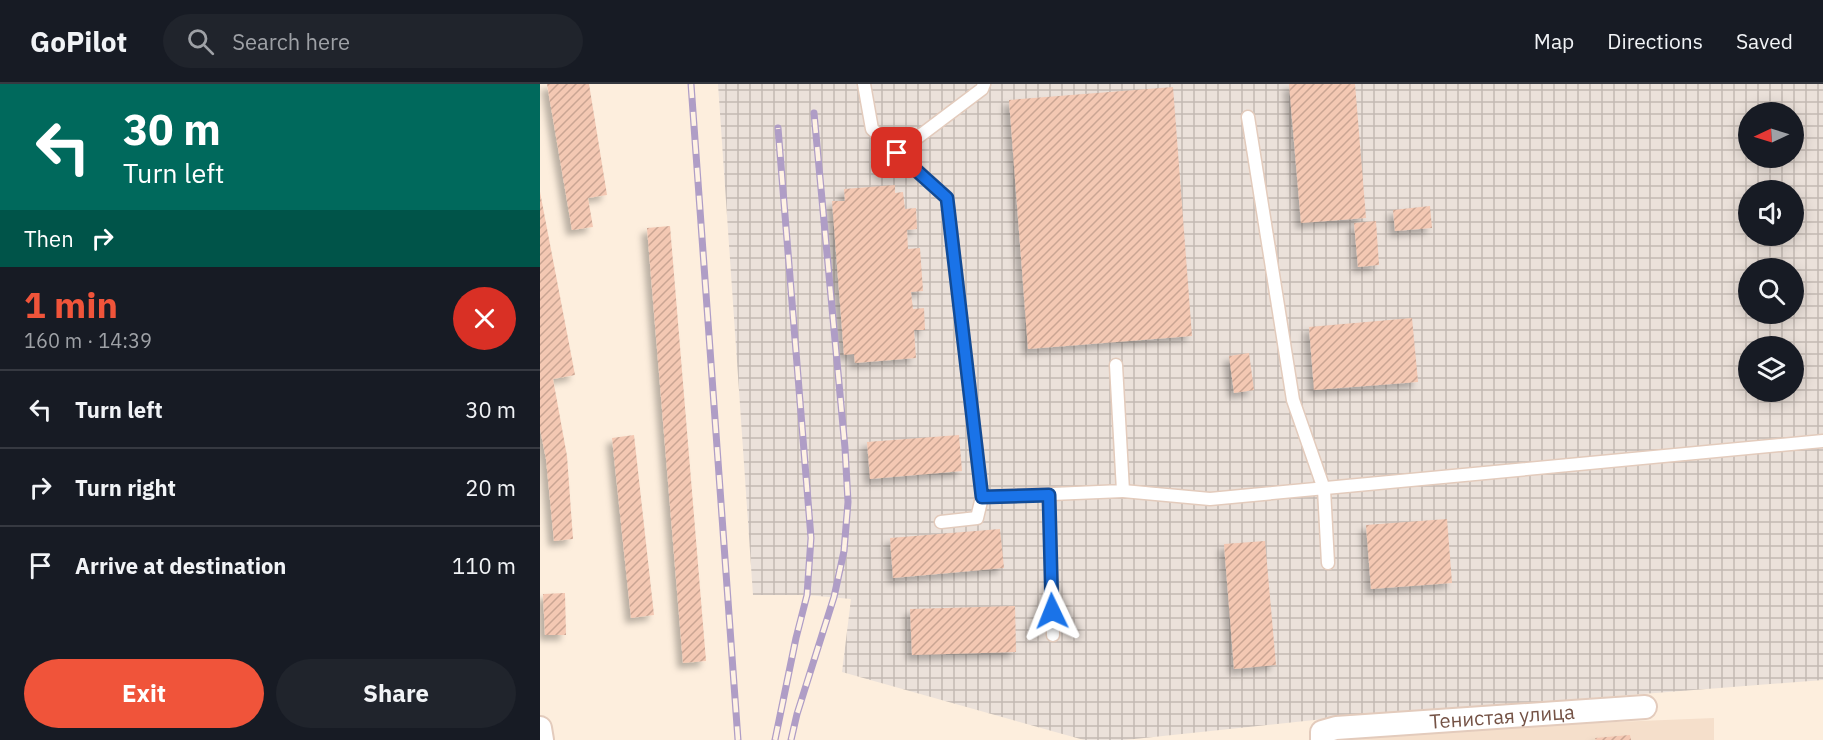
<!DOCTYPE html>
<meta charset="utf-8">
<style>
:root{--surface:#171b24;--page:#20242c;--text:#f1f3f6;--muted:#9ea1a6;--line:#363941;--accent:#f0543a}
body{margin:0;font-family:"IBM Plex Sans",sans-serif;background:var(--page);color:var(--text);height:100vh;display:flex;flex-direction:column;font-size:22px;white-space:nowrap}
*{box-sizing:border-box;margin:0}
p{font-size:20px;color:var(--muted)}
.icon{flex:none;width:33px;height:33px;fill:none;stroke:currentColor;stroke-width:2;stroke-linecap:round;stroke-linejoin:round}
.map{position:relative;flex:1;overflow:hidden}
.side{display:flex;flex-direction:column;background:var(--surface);width:540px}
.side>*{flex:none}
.top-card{background:#00695c;color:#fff;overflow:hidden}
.needle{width:39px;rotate:266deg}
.controls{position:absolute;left:1198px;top:18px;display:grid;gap:12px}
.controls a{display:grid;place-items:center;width:66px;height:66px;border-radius:50%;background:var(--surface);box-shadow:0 3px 15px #0003;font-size:30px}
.pin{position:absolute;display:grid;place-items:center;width:51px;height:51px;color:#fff;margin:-26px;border-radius:12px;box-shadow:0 3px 9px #0006}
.me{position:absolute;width:66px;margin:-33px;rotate:358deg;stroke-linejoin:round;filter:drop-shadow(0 0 4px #0008)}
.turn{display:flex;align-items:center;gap:21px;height:126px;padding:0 24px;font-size:27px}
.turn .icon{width:78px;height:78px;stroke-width:2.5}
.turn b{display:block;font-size:42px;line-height:51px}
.then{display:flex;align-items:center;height:57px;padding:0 24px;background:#0003;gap:12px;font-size:22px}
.round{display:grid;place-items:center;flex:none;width:63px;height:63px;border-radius:32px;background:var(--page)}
.summary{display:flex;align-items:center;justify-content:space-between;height:102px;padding:0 24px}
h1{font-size:36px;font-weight:700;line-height:45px;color:var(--accent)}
.cta{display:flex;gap:12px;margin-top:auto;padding:12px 24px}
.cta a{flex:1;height:69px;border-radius:36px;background:var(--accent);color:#fff;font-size:24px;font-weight:700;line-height:69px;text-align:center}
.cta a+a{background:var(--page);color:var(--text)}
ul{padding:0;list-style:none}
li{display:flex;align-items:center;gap:18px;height:78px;padding:0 24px;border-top:2px solid var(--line)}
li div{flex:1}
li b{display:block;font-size:22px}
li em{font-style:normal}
header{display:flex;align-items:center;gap:36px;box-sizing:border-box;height:84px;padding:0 30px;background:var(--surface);border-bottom:2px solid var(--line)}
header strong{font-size:28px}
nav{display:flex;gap:33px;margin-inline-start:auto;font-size:21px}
.search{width:420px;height:54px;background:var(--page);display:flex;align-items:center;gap:15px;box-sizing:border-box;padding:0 21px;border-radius:33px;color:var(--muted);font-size:22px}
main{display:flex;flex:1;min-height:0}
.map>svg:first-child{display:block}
.residential{fill:#f5dfcb}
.industrial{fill:url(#industrial-grid);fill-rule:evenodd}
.building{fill:url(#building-hatch);filter:url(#shadow)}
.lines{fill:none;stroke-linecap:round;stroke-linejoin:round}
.service-casing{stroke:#e3cbbc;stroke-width:15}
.minor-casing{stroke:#e3cbbc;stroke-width:26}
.service{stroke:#fff;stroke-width:12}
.minor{stroke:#fff;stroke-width:22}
.rail-casing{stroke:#af9dc6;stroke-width:7}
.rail{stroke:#fff2e4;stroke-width:4.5;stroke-dasharray:14;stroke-linecap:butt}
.route-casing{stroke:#114b97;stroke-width:15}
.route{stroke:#1a73e8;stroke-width:10}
.labels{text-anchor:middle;stroke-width:4.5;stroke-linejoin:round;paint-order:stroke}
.street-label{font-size:20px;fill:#745245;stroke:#fff2e4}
</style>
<header>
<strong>GoPilot</strong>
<div class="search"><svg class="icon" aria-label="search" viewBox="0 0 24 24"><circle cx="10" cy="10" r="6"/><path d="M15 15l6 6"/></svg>Search here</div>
<nav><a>Map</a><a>Directions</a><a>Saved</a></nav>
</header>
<main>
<section class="side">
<div class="top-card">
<div class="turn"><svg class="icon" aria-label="left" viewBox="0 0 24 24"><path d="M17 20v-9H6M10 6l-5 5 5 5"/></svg><div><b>30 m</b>Turn left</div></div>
<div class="then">Then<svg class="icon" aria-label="right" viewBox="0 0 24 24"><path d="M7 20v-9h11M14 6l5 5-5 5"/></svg></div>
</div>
<div class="summary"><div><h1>1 min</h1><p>160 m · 14:39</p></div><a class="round" style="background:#d93025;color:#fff"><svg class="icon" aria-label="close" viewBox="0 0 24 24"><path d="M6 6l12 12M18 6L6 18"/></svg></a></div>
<ul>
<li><svg class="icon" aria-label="left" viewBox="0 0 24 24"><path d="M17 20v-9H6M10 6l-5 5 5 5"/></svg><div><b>Turn left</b></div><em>30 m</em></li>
<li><svg class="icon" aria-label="right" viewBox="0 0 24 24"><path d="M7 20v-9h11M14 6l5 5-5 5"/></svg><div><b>Turn right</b></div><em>20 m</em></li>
<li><svg class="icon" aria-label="arrive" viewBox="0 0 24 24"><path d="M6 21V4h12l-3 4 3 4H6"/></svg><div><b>Arrive at destination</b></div><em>110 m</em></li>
</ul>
<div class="cta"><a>Exit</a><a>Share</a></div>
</section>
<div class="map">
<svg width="1283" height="656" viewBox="0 0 1283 656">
<defs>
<pattern id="industrial-grid" width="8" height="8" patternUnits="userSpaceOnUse" patternTransform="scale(1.5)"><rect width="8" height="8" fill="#ebe1da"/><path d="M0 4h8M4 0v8" fill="none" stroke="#c3b9b3"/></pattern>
<pattern id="building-hatch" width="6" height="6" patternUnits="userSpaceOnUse" patternTransform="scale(1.5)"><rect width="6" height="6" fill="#f4c8b3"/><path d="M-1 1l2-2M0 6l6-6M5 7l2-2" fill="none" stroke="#caa593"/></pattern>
<filter id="shadow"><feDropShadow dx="-5.5" dy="5.5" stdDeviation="3" flood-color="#0004"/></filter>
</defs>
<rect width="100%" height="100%" fill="#fdeedd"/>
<polygon class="residential" points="1174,634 1174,656 791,656 805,649"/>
<path class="industrial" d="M178,0h1105v596l-490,38 -208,22h-41l-242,-68 9,-73 -44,-4h-54zM1209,28h45v46h-45zM1209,106h45v46h-45zM1209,184h45v46h-45zM1209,262h45v46h-45z"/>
<g class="building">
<polygon points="7,0 49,0 67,111 48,114 53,143 32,146"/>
<polygon points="749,0 815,0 826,134 761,139"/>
<polygon points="633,3 652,252 488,265 469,16"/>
<polygon points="355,101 355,109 363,108 365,125 376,124 377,145 367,146 368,165 380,164 383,207 371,208 373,225 384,224 385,246 374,246 376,274 315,279 314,270 304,271 292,117 305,117 304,105"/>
<polygon points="0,108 35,291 13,295 27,372 33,455 14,457 6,375 0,345"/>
<polygon points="890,122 892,144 855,147 853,126"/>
<polygon points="836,137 839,181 818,183 814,139"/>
<polygon points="130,142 166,577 143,579 107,144"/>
<polygon points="872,234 878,298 774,306 769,243"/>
<polygon points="709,269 714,306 694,309 689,272"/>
<polygon points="94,351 114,531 91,534 72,354"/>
<polygon points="419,351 422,387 330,395 327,358"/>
<polygon points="907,435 912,499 831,505 826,441"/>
<polygon points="460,445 464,484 353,494 350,454"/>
<polygon points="725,457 736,581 694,585 684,460"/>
<polygon points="25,509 26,551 5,551 3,510"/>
<polygon points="475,522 476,568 372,571 370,525"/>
<polygon points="1090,651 1091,656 1056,656 1055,654"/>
</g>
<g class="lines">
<defs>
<g id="service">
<polyline points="324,0 332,45 407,114 442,413 437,434 401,438"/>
<polyline points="708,33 753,316 784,405 788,479"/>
<polyline points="357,69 442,5 444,0"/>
<polyline points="583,407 670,415 1283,357"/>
<polyline points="509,411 513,551"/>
<polyline points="442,413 583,407 576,281"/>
</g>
<g id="minor">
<polyline points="0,644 2,656"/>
<path id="s1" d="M782,656v-8l14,-4 309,-21"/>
</g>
</defs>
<use href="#service" class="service-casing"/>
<use href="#minor" class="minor-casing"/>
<use href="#service" class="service"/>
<use href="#minor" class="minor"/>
<defs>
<g id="rail">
<polyline points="151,0 198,656"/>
<polyline points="235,656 256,554 267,511 271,454 238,44"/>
<polyline points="251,656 257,630 294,513 304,467 308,418 305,364 274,29"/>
</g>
</defs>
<use href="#rail" class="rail-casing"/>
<use href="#rail" class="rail"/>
</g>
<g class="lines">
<defs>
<polyline id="route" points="357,69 407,114 442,413 509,411 512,527"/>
</defs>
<use href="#route" class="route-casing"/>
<use href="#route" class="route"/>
</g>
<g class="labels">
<g class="street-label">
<text dy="7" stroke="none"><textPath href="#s1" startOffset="189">Тенистая улица</textPath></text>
</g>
</g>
</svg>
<div class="controls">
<a><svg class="needle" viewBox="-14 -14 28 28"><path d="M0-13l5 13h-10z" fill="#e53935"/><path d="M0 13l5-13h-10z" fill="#9ea1a6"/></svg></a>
<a><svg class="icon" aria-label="sound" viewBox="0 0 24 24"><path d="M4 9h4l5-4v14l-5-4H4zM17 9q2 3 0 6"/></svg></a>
<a><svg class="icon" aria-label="search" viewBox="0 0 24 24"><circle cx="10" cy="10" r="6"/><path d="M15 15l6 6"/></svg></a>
<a><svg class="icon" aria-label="layers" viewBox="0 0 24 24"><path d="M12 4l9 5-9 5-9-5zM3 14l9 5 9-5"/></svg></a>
</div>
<div class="pin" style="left:357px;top:69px;background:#d93025"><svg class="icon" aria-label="arrive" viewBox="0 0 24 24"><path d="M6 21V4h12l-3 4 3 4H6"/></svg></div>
<svg class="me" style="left:512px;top:527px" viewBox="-20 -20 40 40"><path d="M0-17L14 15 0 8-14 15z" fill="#1a73e8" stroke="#fff" stroke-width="4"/></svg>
</div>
</main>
